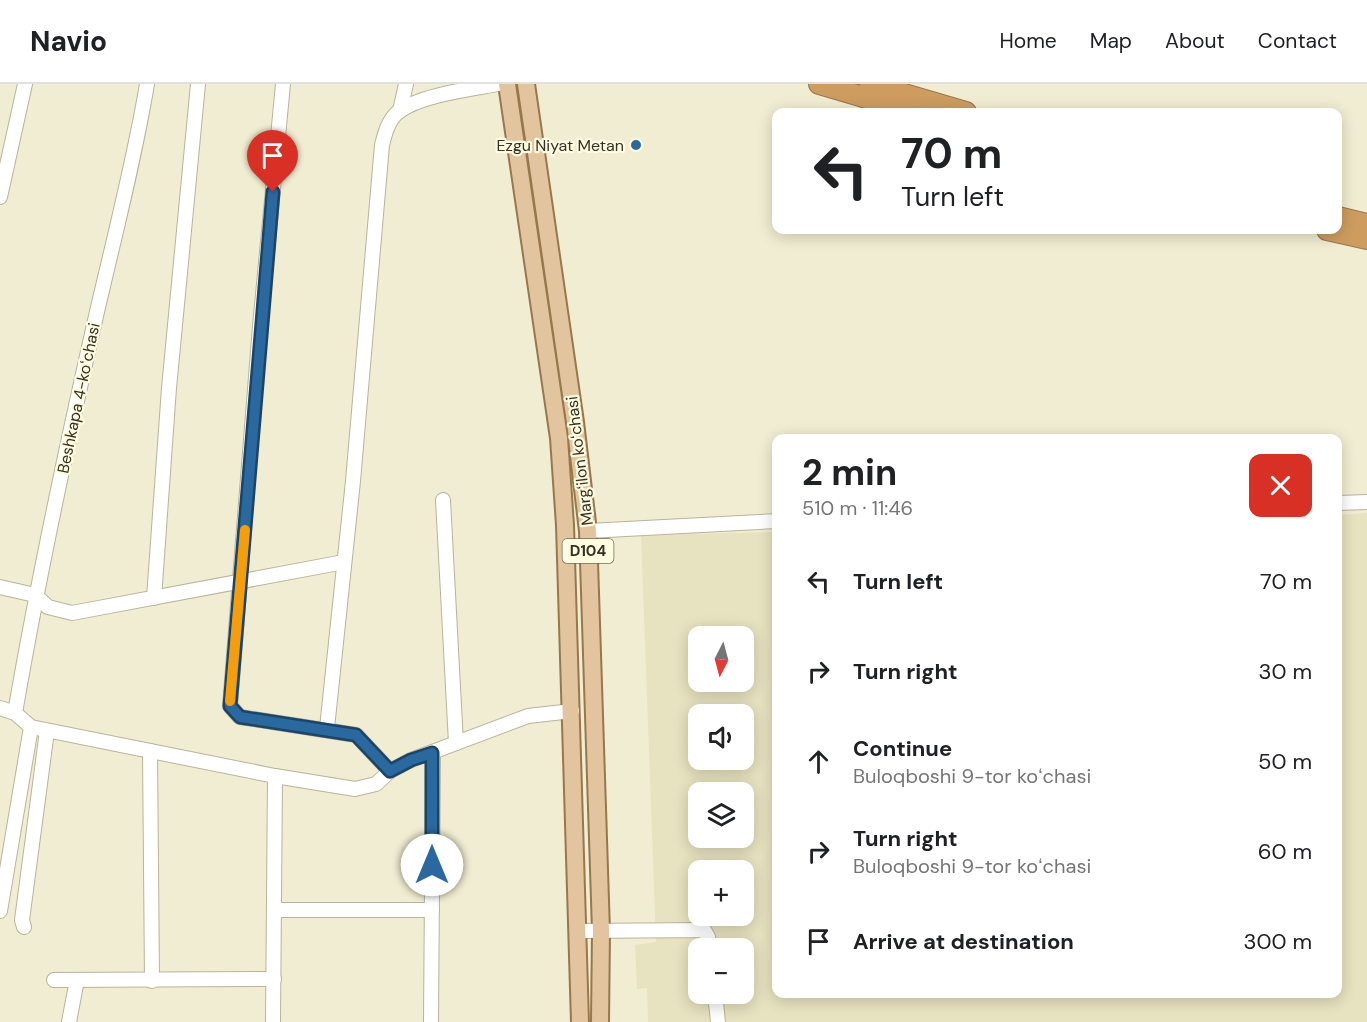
<!DOCTYPE html>
<meta charset="utf-8">
<style>
:root{--surface:#fff;--page:#f2f2f2;--text:#202124;--muted:#757577;--line:#e0e0e0}
body{margin:0;font-family:"DM Sans",sans-serif;background:var(--page);color:var(--text);height:100vh;display:flex;flex-direction:column;font-size:22px;white-space:nowrap}
*{box-sizing:border-box;margin:0}
p{font-size:20px;color:var(--muted)}
.icon{flex:none;width:33px;height:33px;fill:none;stroke:currentColor;stroke-width:2;stroke-linecap:round;stroke-linejoin:round}
.map{position:relative;flex:1;overflow:hidden}
.details{position:absolute;left:772px;top:350px;width:570px;height:564px;display:flex;flex-direction:column;background:var(--surface);border-radius:12px;box-shadow:0 3px 15px #0003}
.details>*{flex:none}
.hud{position:absolute;left:772px;top:24px;width:570px;height:126px;border-radius:12px;box-shadow:0 3px 15px #0003;background:#fff;color:var(--text);overflow:hidden}
.needle{width:39px;rotate:186deg}
.fabs{position:absolute;left:688px;top:542px;display:grid;gap:12px}
.fabs a{display:grid;place-items:center;width:66px;height:66px;border-radius:12px;background:var(--surface);box-shadow:0 3px 15px #0003;font-size:30px}
.pin{position:absolute;display:grid;place-items:center;width:51px;height:51px;color:#fff;margin:-62px -26px;border-radius:50% 50% 50% 0;rotate:-45deg;box-shadow:0 0 6px #0007}
.pin .icon{rotate:45deg}
.me{position:absolute;width:66px;margin:-33px;rotate:0deg;stroke-linejoin:round;filter:drop-shadow(0 0 4px #0008)}
.turn{display:flex;align-items:center;gap:21px;height:126px;padding:0 30px;font-size:27px}
.turn .icon{width:78px;height:78px;stroke-width:2.5}
.turn b{display:block;font-size:42px;line-height:51px}
.round{display:grid;place-items:center;flex:none;width:63px;height:63px;border-radius:12px;background:var(--page)}
.headline{display:flex;align-items:center;justify-content:space-between;height:102px;padding:0 30px}
h1{font-size:36px;font-weight:700;line-height:45px}
ul{padding:0;list-style:none}
li{display:flex;align-items:center;gap:18px;height:90px;padding:0 30px}
li div{flex:1}
li b{display:block;font-size:22px}
li em{font-style:normal}
header{display:flex;align-items:center;gap:36px;box-sizing:border-box;height:84px;padding:0 30px;background:var(--surface);border-bottom:2px solid var(--line)}
header strong{font-size:28px}
nav{display:flex;gap:33px;margin-inline-start:auto;font-size:21px}
.map>svg:first-child{display:block}
.built{fill:#e7e2bf;fill-rule:evenodd}
.lines{fill:none;stroke-linecap:round;stroke-linejoin:round}
.minor-casing{stroke:#b7b49a;stroke-width:16}
.major-casing{stroke:#98774c;stroke-width:20}
.highway-casing{stroke:#98774c;stroke-width:22}
.minor{stroke:#fff;stroke-width:14}
.major{stroke:#e2c49f;stroke-width:16}
.highway{stroke:#ce9c5f;stroke-width:20}
.route-casing{stroke:#1b4467;stroke-width:15}
.route{stroke:#29699f;stroke-width:10}
.slow{stroke:#f59e0b;stroke-width:10}
.poi-dot{fill:#29699f;stroke:#fefbdf;stroke-width:2}
.labels{text-anchor:middle;stroke-width:4.5;stroke-linejoin:round;paint-order:stroke}
.shield{fill:#fefbdf;stroke:#716e5f;stroke-width:1.5}
.shield-label{font-size:15px;font-weight:bold;fill:#343228}
.poi-label{font-size:16px;fill:#343228;stroke:#fefbdf;text-anchor:end}
.street-label{font-size:16px;fill:#343228;stroke:#fefbdf}
</style>
<header>
<strong>Navio</strong>
<nav><a>Home</a><a>Map</a><a>About</a><a>Contact</a></nav>
</header>
<div class="map">
<svg width="1367" height="938" viewBox="0 0 1367 938">
<rect width="100%" height="100%" fill="#f1edd2"/>
<path class="built" d="M1367,429v509h-719l-1,-34 -10,1 -2,-44 21,-3 -15,-407 136,-3v461h561v-478zM699,552h45v45h-45zM699,630h45v45h-45zM699,708h45v45h-45zM699,786h45v45h-45zM699,864h45v45h-45z"/>
<g class="lines">
<defs>
<g id="minor">
<polyline points="283,0 260,242 230,622 240,633 356,651 390,687"/>
<polyline points="400,27 406,0"/>
<polyline points="0,113 25,0"/>
<polyline points="443,416 456,659"/>
<polyline points="1338,419 1367,418"/>
<polyline points="588,447 777,437"/>
<polyline points="0,503 35,511 48,523 72,529 344,478"/>
<polyline points="154,514 169,304 198,0"/>
<polyline points="0,624 15,629 31,643 275,692 355,705 376,700 390,687 411,676 528,632 572,627"/>
<path d="M15,629c23,-133 51,-265 81,-397 18,-78 38,-154 51,-232"/>
<path d="M327,644l26,-247 29,-336c3,-12 6,-24 16,-33 22,-17 73,-23 100,-28"/>
<polyline points="150,667 152,897"/>
<polyline points="274,826 432,826"/>
<polyline points="0,827 31,643"/>
<polyline points="24,843 22,836 47,647"/>
<polyline points="577,847 704,846 708,853 710,864"/>
<polyline points="54,896 274,895"/>
<polyline points="715,909 718,938"/>
<polyline points="69,938 77,896"/>
<polyline points="273,938 275,692"/>
<polyline points="431,938 433,669"/>
</g>
<g id="major">
<polyline points="507,0 559,354 565,441 580,938"/>
<polyline points="526,0 575,338 588,447 601,847 600,938"/>
</g>
<g id="highway">
<polyline points="819,0 914,28"/>
<polyline points="870,0 966,28"/>
<polyline points="1338,133 1367,140"/>
<polyline points="1327,146 1367,155"/>
</g>
</defs>
<use href="#minor" class="minor-casing"/>
<use href="#major" class="major-casing"/>
<use href="#highway" class="highway-casing"/>
<use href="#minor" class="minor"/>
<use href="#major" class="major"/>
<use href="#highway" class="highway"/>
</g>
<g class="lines">
<defs>
<polyline id="route" points="273,108 230,622 240,633 356,651 390,687 411,676 432,669 432,781"/>
</defs>
<use href="#route" class="route-casing"/>
<use href="#route" class="route"/>
<polyline class="slow" points="230,617 245,446"/>
</g>
<circle class="poi-dot" cx="636" cy="61" r="6"/>
<g class="labels">
<rect class="shield" x="562.5" y="455" width="51" height="24" rx="4.5"/>
<g class="shield-label">
<text x="588" y="472">D104</text>
</g>
<g class="poi-label">
<text x="624" y="67">Ezgu Niyat Metan</text>
</g>
<g class="street-label">
<text transform="translate(78 314) rotate(-78)" y="6">Beshkapa 4-koʻchasi</text>
<text transform="translate(579 377) rotate(-97)" y="6">Margʻilon koʻchasi</text>
</g>
</g>
</svg>
<div class="fabs">
<a><svg class="needle" viewBox="-14 -14 28 28"><path d="M0-13l5 13h-10z" fill="#e53935"/><path d="M0 13l5-13h-10z" fill="#757577"/></svg></a>
<a><svg class="icon" aria-label="sound" viewBox="0 0 24 24"><path d="M4 9h4l5-4v14l-5-4H4zM17 9q2 3 0 6"/></svg></a>
<a><svg class="icon" aria-label="layers" viewBox="0 0 24 24"><path d="M12 4l9 5-9 5-9-5zM3 14l9 5 9-5"/></svg></a>
<a>+</a>
<a>−</a>
</div>
<div class="pin" style="left:273px;top:108px;background:#d93025"><svg class="icon" aria-label="arrive" viewBox="0 0 24 24"><path d="M6 21V4h12l-3 4 3 4H6"/></svg></div>
<svg class="me" style="left:432px;top:781px" viewBox="-20 -20 40 40"><circle r="19" fill="#fff"/><path d="M0-13L10 11 0 6-10 11z" fill="#29699f"/></svg>
<div class="hud">
<div class="turn"><svg class="icon" aria-label="left" viewBox="0 0 24 24"><path d="M17 20v-9H6M10 6l-5 5 5 5"/></svg><div><b>70 m</b>Turn left</div></div>
</div>
<section class="details">
<div class="headline"><div><h1>2 min</h1><p>510 m · 11:46</p></div><a class="round" style="background:#d93025;color:#fff"><svg class="icon" aria-label="close" viewBox="0 0 24 24"><path d="M6 6l12 12M18 6L6 18"/></svg></a></div>
<ul>
<li><svg class="icon" aria-label="left" viewBox="0 0 24 24"><path d="M17 20v-9H6M10 6l-5 5 5 5"/></svg><div><b>Turn left</b></div><em>70 m</em></li>
<li><svg class="icon" aria-label="right" viewBox="0 0 24 24"><path d="M7 20v-9h11M14 6l5 5-5 5"/></svg><div><b>Turn right</b></div><em>30 m</em></li>
<li><svg class="icon" aria-label="ahead" viewBox="0 0 24 24"><path d="M12 20V5M6 11l6-6 6 6"/></svg><div><b>Continue</b><p>Buloqboshi 9-tor koʻchasi</p></div><em>50 m</em></li>
<li><svg class="icon" aria-label="right" viewBox="0 0 24 24"><path d="M7 20v-9h11M14 6l5 5-5 5"/></svg><div><b>Turn right</b><p>Buloqboshi 9-tor koʻchasi</p></div><em>60 m</em></li>
<li><svg class="icon" aria-label="arrive" viewBox="0 0 24 24"><path d="M6 21V4h12l-3 4 3 4H6"/></svg><div><b>Arrive at destination</b></div><em>300 m</em></li>
</ul>
</section>
</div>
